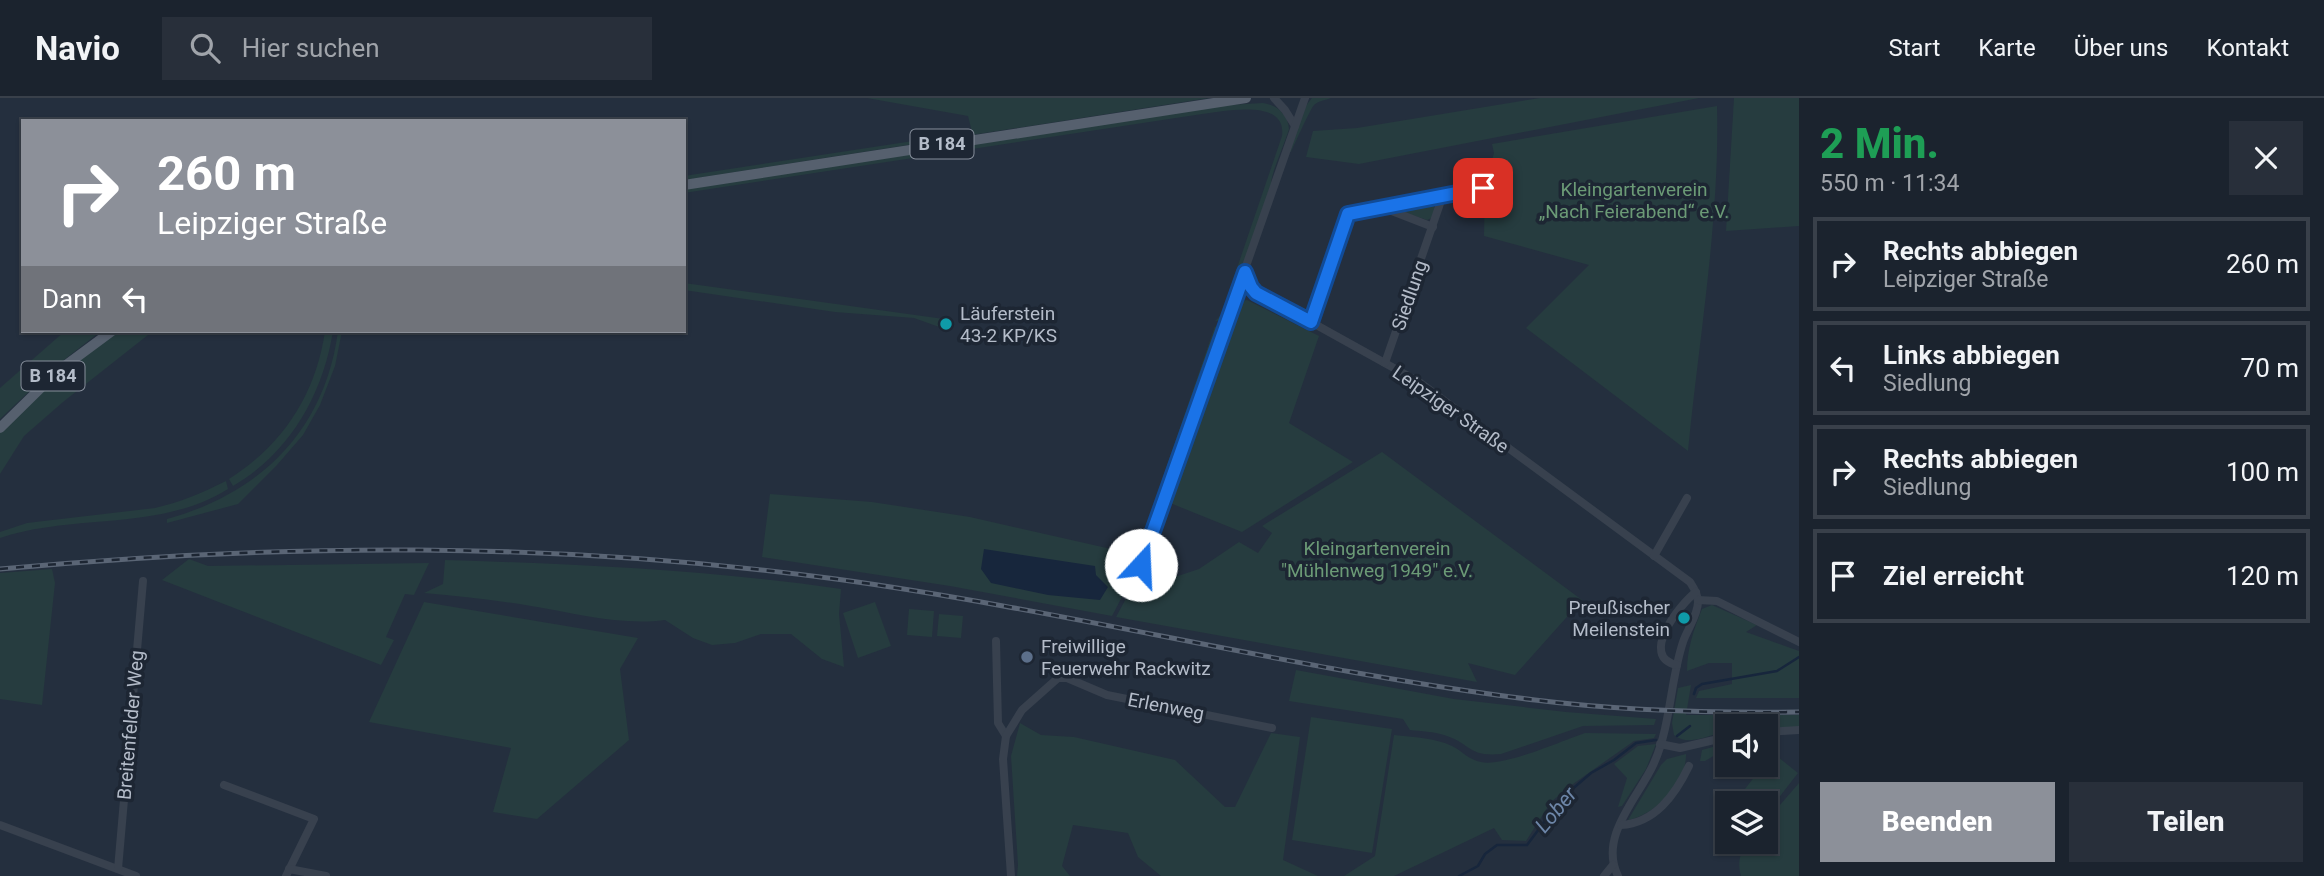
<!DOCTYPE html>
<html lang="de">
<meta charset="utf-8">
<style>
:root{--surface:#1b232e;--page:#282f3a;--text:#f1f3f6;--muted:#a0a4aa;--line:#39404a;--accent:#8c9099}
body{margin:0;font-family:Roboto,sans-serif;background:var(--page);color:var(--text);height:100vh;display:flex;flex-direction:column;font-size:26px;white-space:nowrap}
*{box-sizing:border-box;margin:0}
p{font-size:23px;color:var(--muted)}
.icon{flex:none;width:38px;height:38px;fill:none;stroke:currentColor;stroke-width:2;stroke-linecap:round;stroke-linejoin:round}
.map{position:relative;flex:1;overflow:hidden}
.panel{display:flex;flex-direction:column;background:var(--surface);width:525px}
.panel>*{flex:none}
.hud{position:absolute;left:21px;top:21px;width:665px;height:214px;border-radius:0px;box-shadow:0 2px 5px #0004,0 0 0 2px var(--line);background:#8c9099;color:#fff;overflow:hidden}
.tools{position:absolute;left:1715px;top:616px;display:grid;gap:14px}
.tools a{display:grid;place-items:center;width:63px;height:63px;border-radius:0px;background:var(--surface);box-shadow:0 2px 5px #0004,0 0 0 2px var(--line);font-size:35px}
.pin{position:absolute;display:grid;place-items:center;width:60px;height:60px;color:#fff;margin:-30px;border-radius:14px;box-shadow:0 4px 10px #0006}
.me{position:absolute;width:77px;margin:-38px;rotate:20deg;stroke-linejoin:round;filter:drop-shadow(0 0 5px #0008)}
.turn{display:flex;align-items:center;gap:24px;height:147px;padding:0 21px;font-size:32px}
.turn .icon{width:91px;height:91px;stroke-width:2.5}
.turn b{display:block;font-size:49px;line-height:60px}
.then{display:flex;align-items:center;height:66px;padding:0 21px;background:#0003;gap:14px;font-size:26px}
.round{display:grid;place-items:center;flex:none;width:74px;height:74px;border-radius:0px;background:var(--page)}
.head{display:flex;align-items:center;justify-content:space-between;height:119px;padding:0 21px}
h1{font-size:42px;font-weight:800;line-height:52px;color:#1e9e55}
.cta{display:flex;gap:14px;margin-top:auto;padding:14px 21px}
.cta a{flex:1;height:80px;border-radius:0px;background:var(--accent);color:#fff;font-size:28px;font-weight:800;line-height:80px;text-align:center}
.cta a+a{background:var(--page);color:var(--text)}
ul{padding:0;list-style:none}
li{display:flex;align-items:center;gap:21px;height:94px;margin:0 14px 10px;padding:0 7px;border:4px solid var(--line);border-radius:0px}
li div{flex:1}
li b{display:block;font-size:26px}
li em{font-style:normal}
header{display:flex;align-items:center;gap:42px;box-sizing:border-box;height:98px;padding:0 35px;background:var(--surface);border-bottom:2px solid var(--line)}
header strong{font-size:33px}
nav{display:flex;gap:38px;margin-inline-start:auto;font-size:24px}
.search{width:490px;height:63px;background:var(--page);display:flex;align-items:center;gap:18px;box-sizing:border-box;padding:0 24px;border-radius:0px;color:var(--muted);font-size:26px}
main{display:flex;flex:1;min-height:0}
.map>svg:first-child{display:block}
.green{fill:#263c3f}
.water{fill:#17263c}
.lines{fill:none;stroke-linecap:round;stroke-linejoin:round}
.stream{stroke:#17263c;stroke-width:2.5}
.minor{stroke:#38414e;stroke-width:8}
.major{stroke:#56606e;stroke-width:10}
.rail-casing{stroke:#5a6575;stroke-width:5}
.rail{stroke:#1d2633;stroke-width:2.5;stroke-dasharray:8;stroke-linecap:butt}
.route-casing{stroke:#114b97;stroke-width:18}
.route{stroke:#1a73e8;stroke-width:12}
.culture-dot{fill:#0f9aa8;stroke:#1d2633;stroke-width:2.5}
.service-dot{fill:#5c6f8a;stroke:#1d2633;stroke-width:2.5}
.labels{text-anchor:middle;stroke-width:7;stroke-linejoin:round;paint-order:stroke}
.shield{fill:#1d2633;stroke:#878f9c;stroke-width:2}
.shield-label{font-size:18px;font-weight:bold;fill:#b4bcc9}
.park-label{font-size:19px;fill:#6b9a76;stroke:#1d2633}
.street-label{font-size:19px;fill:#b4bcc9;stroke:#1d2633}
.poi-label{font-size:19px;fill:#b4bcc9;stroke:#1d2633;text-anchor:start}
.water-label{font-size:21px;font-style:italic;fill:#6d86a8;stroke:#1d2633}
</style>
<header>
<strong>Navio</strong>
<div class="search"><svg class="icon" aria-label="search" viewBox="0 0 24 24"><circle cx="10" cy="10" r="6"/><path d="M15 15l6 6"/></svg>Hier suchen</div>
<nav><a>Start</a><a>Karte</a><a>Über uns</a><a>Kontakt</a></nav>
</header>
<main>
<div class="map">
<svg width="1799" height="778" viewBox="0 0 1799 778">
<rect width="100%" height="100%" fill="#242f3e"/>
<g class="green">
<polygon points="867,0 1209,0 684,82 684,78 972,34 968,18"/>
<path d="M1312,0h19c-5,2 -13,3 -17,7 -3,3 -20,40 -23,47h-2l16,-45z"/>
<polygon points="1540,0 1699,0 1359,66 1306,59 1313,33 1357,30"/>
<polygon points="1734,0 1799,0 1799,128 1726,133"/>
<path d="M1263,5c14,2 25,11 26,26 -4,14 -18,44 -18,56l-47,135 -9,1 6,-6 61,-179c5,-38 -56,-25 -80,-22l-518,79v-4l544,-84z"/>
<path d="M1717,8c3,113 -18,232 -29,345l-162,-123 63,-63 -105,-29 1,-52 9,-31 -2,-9z"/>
<polygon points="1429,103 1436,111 1434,119 1427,122 1394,111"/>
<polygon points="684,185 944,221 942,230 914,220 835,214 684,192"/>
<polygon points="1247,202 1319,238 1289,325 1353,364 1242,434 1170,405 1239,204"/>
<polygon points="1215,228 1219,231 1146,447 1132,480 1112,518 950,488 762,459 770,396 872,404 970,419 1120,453 1131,452 1143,437"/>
<polygon points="65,233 101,233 55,269 0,321 0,290"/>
<path d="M119,233h34l-90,71 -39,34 -24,38v-41c36,-38 75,-73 119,-102z"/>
<path d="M325,233h8c-10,63 -43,122 -100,155l-4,-7c54,-34 87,-85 96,-148z"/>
<path d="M338,233h4l-7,35 -15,39 -17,30 -26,30 -39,39 -71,19v-4c94,-26 158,-89 171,-188z"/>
<polygon points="1382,354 1582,502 1515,577 1468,565 1477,584 1116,519 1143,469 1178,478 1199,471 1239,444 1258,455 1272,435 1262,428"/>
<path d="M226,383l2,8c-69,43 -154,24 -228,49v-6l27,-9 128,-15c26,-6 47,-15 71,-27z"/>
<polygon points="189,461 208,468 429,465 414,497 405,496 386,539 394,542 381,567 162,482"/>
<path d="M445,462c132,4 265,10 396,29l-2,25 5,53 -22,-8 -31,-25h-30l-26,9 -23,2 -19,-7 -28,-18c-43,6 -91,-7 -134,-14 -35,-6 -71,-10 -107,-13l19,-9z"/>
<polygon points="52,471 55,485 42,607 0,601 0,475"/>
<polygon points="424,504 638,540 620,571 629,642 537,721 493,714 511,650 369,624"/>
<polygon points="875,504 891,548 858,560 843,515"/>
<path d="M1712,507l45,20 -11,7 53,19v47h-103l3,-7 33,-7v-21h-23l-22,8c0,-22 7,-42 15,-62z"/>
<polygon points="909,511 934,513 932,539 907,537"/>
<polygon points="939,516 963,518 961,540 937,538"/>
<path d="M1296,572l158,29 112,13 90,7 -2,6 -71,1 -82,28c-34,3 -30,-11 -57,-19 -10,-3 -23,-4 -34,-5l-7,-11 -114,-18z"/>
<path d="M1691,587l-5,30h113v12l-33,1v-2h-39v4c-16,5 -39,17 -53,5l-2,-12 6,-35z"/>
<polygon points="1311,619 1392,631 1372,755 1292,742"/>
<polygon points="1020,625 1041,637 1074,639 1175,662 1225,709 1235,709 1271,635 1300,639 1283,762 1318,778 1161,778 1138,759 1128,735 1073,727 1062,768 1070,778 1017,778 1018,767 1011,658"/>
<path d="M1585,635l71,1 -2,4 -20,3 -61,43 -22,18 -25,39 -24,-1 -8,-12 -100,48h-50l31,-20 19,-121c19,2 41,3 58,11 10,5 17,14 29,16 23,5 80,-21 104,-29z"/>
<polygon points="1727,645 1727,650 1705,663 1700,663 1702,652"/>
<polygon points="1656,646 1646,671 1622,708 1618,709 1627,680 1614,666 1638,648"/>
<polygon points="1773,655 1798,675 1766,716 1766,705 1734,705"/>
<path d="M1686,656c1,29 -31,61 -58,66l33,-55 6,-6z"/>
<path d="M1799,685v93h-58c-4,-13 -1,-24 7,-34h18v-21z"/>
</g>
<polygon class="water" points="984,451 1095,468 1096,477 1108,489 1100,502 1048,497 991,485 981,471"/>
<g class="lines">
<g class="stream">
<polyline points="1694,596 1696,590 1702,586 1777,573 1799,559"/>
<polyline points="1677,638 1690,628"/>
<polyline points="1459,778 1478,768 1485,756 1497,747 1527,747 1563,699 1591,675 1614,662 1636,645 1656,642"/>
</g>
<g class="minor">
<polyline points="1274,0 1285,12 1295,28"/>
<polyline points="1384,110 1433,129"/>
<path d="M1245,174l6,15 13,12 47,23 108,60 271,200c4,6 8,13 8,20 0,13 -11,28 -15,40 -13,39 -12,83 -29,121 -15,34 -56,73 -36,113"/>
<polyline points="1311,224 1345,120 1348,116 1483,90"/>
<polyline points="1385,265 1443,97"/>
<polyline points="1654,458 1687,400"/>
<polyline points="1141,467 1305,0"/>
<polyline points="1698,502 1717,503 1799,544"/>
<polyline points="996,543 998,625 1006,638"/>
<path d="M1677,567c-39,-8 3,-61 19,-73"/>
<polyline points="1766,634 1799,632"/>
<polyline points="1660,646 1680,650 1727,639"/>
<polyline points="224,687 314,721 286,778"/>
<polyline points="0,727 136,778"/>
<path d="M1621,727c34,-2 54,-30 68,-59"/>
<polyline points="118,771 143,483"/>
<polyline points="289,771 326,778"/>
<polyline points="1011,778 1003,661 1006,638 1022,612 1058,580 1067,580 1107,597 1272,630"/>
<polyline points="1604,778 1613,767"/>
</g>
<g class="major">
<polyline points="684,87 1246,0"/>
<polyline points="0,330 58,273 112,233"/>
</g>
<defs>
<path id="rail" d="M0,471c282,-26 554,-28 836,10 234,32 464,92 699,121 88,11 176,13 264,12"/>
</defs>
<use href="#rail" class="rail-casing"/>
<use href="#rail" class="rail"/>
</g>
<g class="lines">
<defs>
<polyline id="route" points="1141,467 1245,174 1251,189 1256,195 1311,224 1348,116 1483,90"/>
</defs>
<use href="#route" class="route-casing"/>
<use href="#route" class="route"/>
</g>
<g class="culture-dot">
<circle cx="946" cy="226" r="7"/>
<circle cx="1684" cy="520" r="7"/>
</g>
<circle class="service-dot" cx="1027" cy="559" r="7"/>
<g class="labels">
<g class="shield">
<rect x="910.5" y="31.5" width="63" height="29" rx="5"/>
<rect x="21.5" y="263.5" width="63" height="29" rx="5"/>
</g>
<g class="shield-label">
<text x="942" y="52">B 184</text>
<text x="53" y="284">B 184</text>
</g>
<g class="park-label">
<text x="1634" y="98">Kleingartenverein<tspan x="1634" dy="22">„Nach Feierabend“ e.V.</tspan></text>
<text x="1377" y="457">Kleingartenverein<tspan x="1377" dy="22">"Mühlenweg 1949" e.V.</tspan></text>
</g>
<g class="street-label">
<text transform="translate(1409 197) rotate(-71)" y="7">Siedlung</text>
<text transform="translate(1451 311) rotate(35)" y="7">Leipziger Straße</text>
<text transform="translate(1166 608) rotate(11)" y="7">Erlenweg</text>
<text transform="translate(130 627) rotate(-85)" y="7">Breitenfelder Weg</text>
</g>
<g class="poi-label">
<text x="960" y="222">Läuferstein<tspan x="960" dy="22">43-2 KP/KS</tspan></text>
<text x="1670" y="516" text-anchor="end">Preußischer<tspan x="1670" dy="22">Meilenstein</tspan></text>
<text x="1041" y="555">Freiwillige<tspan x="1041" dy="22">Feuerwehr Rackwitz</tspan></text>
</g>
<g class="water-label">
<text transform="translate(1556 712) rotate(-50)" y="7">Lober</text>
</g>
</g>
</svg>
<div class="tools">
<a><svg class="icon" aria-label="sound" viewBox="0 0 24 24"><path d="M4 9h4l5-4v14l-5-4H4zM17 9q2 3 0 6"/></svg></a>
<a><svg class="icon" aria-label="layers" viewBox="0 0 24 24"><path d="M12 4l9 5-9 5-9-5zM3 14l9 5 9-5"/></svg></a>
</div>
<div class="pin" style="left:1483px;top:90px;background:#d93025"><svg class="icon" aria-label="arrive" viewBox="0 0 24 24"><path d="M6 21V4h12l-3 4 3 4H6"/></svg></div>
<svg class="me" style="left:1141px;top:467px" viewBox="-20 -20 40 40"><circle r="19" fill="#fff"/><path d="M0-13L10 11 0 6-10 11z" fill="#1a73e8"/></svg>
<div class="hud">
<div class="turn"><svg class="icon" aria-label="right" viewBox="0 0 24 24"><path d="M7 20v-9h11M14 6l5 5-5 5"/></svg><div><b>260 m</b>Leipziger Straße</div></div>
<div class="then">Dann<svg class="icon" aria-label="left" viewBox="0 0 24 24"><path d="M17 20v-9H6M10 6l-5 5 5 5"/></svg></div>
</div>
</div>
<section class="panel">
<div class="head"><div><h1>2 Min.</h1><p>550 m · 11:34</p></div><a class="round"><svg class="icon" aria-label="close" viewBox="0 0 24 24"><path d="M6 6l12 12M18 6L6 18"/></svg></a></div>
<ul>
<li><svg class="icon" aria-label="right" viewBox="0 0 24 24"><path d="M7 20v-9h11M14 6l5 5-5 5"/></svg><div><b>Rechts abbiegen</b><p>Leipziger Straße</p></div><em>260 m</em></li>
<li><svg class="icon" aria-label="left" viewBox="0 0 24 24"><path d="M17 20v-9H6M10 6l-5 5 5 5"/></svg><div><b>Links abbiegen</b><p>Siedlung</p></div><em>70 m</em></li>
<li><svg class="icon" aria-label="right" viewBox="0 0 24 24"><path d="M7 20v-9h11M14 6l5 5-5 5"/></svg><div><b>Rechts abbiegen</b><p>Siedlung</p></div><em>100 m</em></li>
<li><svg class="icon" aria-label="arrive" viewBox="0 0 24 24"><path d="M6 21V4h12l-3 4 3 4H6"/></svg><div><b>Ziel erreicht</b></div><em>120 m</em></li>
</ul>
<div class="cta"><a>Beenden</a><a>Teilen</a></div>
</section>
</main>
